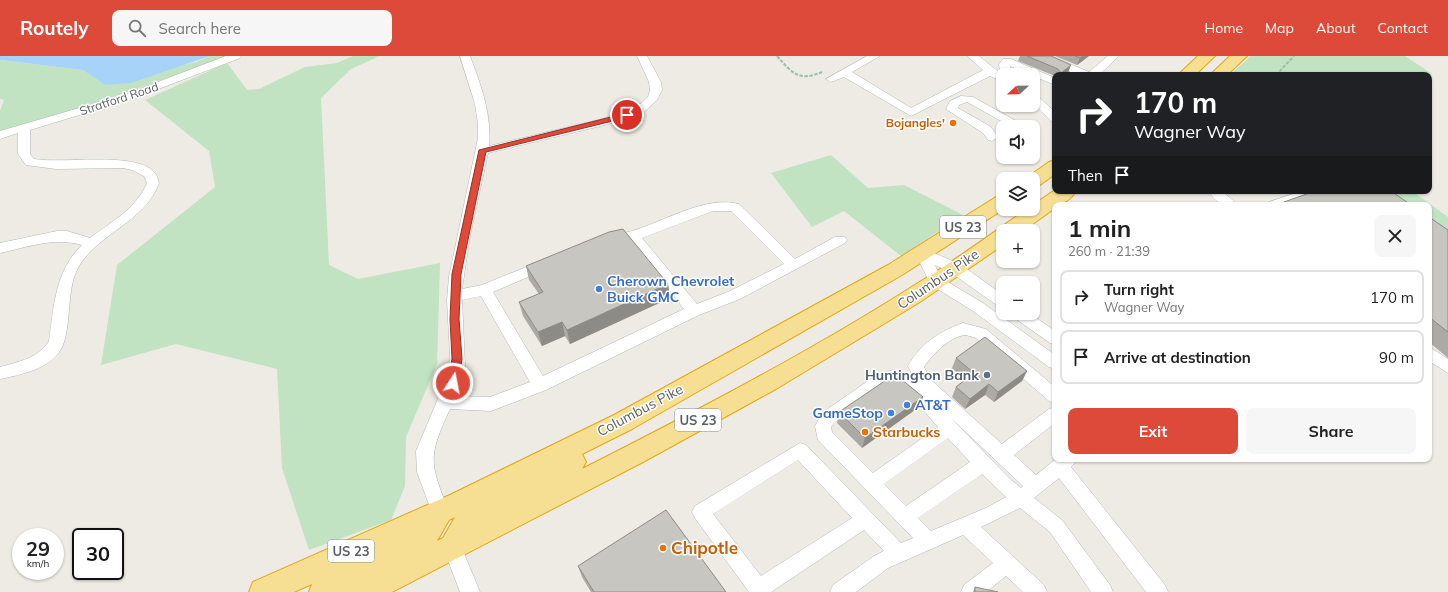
<!DOCTYPE html>
<meta charset="utf-8">
<style>
:root{--surface:#fff;--page:#f6f6f6;--text:#222;--muted:#767676;--line:#e0e0e0;--accent:#de4a39}
body{margin:0;font-family:Mulish,sans-serif;background:var(--page);color:var(--text);height:100vh;display:flex;flex-direction:column;font-size:15px;white-space:nowrap}
*{box-sizing:border-box;margin:0}
p{font-size:13px;color:var(--muted)}
.icon{flex:none;width:22px;height:22px;fill:none;stroke:currentColor;stroke-width:2;stroke-linecap:round;stroke-linejoin:round}
.map{position:relative;flex:1;overflow:hidden}
.drawer{position:absolute;left:1052px;top:146px;width:380px;height:260px;display:flex;flex-direction:column;background:var(--surface);border-radius:8px;box-shadow:0 1px 3px #0004}
.drawer>*{flex:none}
.guide{position:absolute;left:1052px;top:16px;width:380px;height:122px;border-radius:8px;box-shadow:0 1px 3px #0004;background:#202124;color:#fff;overflow:hidden}
.needle{width:26px;rotate:248deg}
.controls{position:absolute;left:996px;top:12px;display:grid;gap:8px}
.controls a{display:grid;place-items:center;width:44px;height:44px;border-radius:8px;background:var(--surface);box-shadow:0 1px 3px #0004;font-size:20px}
.speed{position:absolute;left:12px;top:472px;display:flex;gap:8px;font-size:20px;font-weight:700;text-align:center}
.speed>*{display:grid;place-content:center;width:52px;height:52px;border-radius:50%;background:var(--surface);box-shadow:0 1px 3px #0004;line-height:1}
.speed small{font-size:10px;font-weight:400}
.speed .limit{border:2px solid #111;border-radius:6px;background:#fff;color:#111}
.pin{position:absolute;display:grid;place-items:center;width:34px;height:34px;color:#fff;margin:-17px;border:2px solid #fff;border-radius:50%;box-shadow:0 1px 4px #0007}
.me{position:absolute;width:44px;margin:-22px;rotate:11deg;stroke-linejoin:round;filter:drop-shadow(0 0 3px #0008)}
.turn{display:flex;align-items:center;gap:14px;height:84px;padding:0 16px;font-size:18px}
.turn .icon{width:52px;height:52px;stroke-width:2.5}
.turn b{display:block;font-size:28px;line-height:34px}
.then{display:flex;align-items:center;height:38px;padding:0 16px;background:#0003;gap:8px;font-size:15px}
.round{display:grid;place-items:center;flex:none;width:42px;height:42px;border-radius:8px;background:var(--page)}
.headline{display:flex;align-items:center;justify-content:space-between;height:68px;padding:0 16px}
h1{font-size:24px;font-weight:700;line-height:30px}
.action{display:flex;gap:8px;margin-top:auto;padding:8px 16px}
.action a{flex:1;height:46px;border-radius:8px;background:var(--accent);color:#fff;font-size:16px;font-weight:700;line-height:46px;text-align:center}
.action a+a{background:var(--page);color:var(--text)}
ul{padding:0;list-style:none}
li{display:flex;align-items:center;gap:12px;height:54px;margin:0 8px 6px;padding:0 8px;border:2px solid var(--line);border-radius:8px}
li div{flex:1}
li b{display:block;font-size:15px}
li em{font-style:normal}
header{display:flex;align-items:center;gap:24px;box-sizing:border-box;height:56px;padding:0 20px;background:var(--accent);color:#fff}
header strong{font-size:19px}
nav{display:flex;gap:22px;margin-inline-start:auto;font-size:14px}
.search{width:280px;height:36px;background:var(--page);display:flex;align-items:center;gap:10px;box-sizing:border-box;padding:0 14px;border-radius:8px;color:var(--muted);font-size:15px}
.map>svg:first-child{display:block}
.green{fill:#c1e3c2}
.water{fill:#a7d3f9}
.lines{fill:none;stroke-linecap:round;stroke-linejoin:round}
.minor-casing{stroke:#b4b6ba;stroke-width:1}
.highway-casing{stroke:#e2a60f;stroke-width:2}
.path{stroke:#99c1a6;stroke-width:2;stroke-dasharray:3.5 1.5;stroke-linecap:butt}
.minor{fill:#fff;fill-rule:evenodd}
.highway{fill:#f6df92;fill-rule:evenodd}
.wall{fill:#acaaa5}
.shaded-wall{fill:#8c8b86}
.building{fill:#c8c6c0;stroke:#8c8b86}
.route{fill:#de4a39;stroke:#903025}
.food-dot{fill:#e8710a;stroke:#fff;stroke-width:1.5}
.shop-dot{fill:#3f7fe0;stroke:#fff;stroke-width:1.5}
.service-dot{fill:#5c6f8a;stroke:#fff;stroke-width:1.5}
.labels{text-anchor:middle;stroke-width:3;stroke-linejoin:round;paint-order:stroke}
.far-street-label{font-size:12px;fill:#5b5f63;stroke:#fff}
.far-food-label{font-size:12px;font-weight:bold;fill:#c56008;stroke:#fff;text-anchor:end}
.shield{fill:#fff;stroke:#8c8f92;stroke-width:1}
.shield-label{font-size:13px;font-weight:bold;fill:#5b5f63}
.street-label{font-size:14px;fill:#5b5f63;stroke:#fff}
.shop-label{font-size:14px;font-weight:bold;fill:#366cbe;stroke:#fff;text-anchor:start}
.service-label{font-size:14px;font-weight:bold;fill:#4e5e75;stroke:#fff;text-anchor:end}
.food-label{font-size:14px;font-weight:bold;fill:#c56008;stroke:#fff;text-anchor:start}
.near-food-label{font-size:17px;font-weight:bold;fill:#c56008;stroke:#fff;text-anchor:start}
</style>
<header>
<strong>Routely</strong>
<div class="search"><svg class="icon" aria-label="search" viewBox="0 0 24 24"><circle cx="10" cy="10" r="6"/><path d="M15 15l6 6"/></svg>Search here</div>
<nav><a>Home</a><a>Map</a><a>About</a><a>Contact</a></nav>
</header>
<div class="map">
<svg width="1448" height="536" viewBox="0 0 1448 536">
<rect width="100%" height="100%" fill="#edebe3"/>
<g class="green">
<path d="M210,0h17c-75,28 -150,55 -227,76v-21l4,-11 -4,-1v-39l83,10 22,15 91,-23z"/>
<polygon points="353,0 380,0 351,13 321,42 329,209 358,223 440,207 437,308 406,381 405,430 391,464 309,494 282,412 277,313 176,288 101,309 117,209 215,131 209,95 145,44 227,7 247,34 259,33 305,11 337,7"/>
<polygon points="1251,0 1405,0 1432,18 1429,21 1429,19 1230,19"/>
<polygon points="831,99 868,132 904,129 963,159 901,200 844,155 812,171 771,117"/>
<polygon points="1381,135 1412,135 1448,161 1448,180 1429,167 1429,149 1402,149"/>
</g>
<polygon class="water" points="0,0 210,0 131,27 105,29 83,14 0,4"/>
<g class="lines">
<defs>
<g id="minor">
<path d="M226,0h15l-1,2 -108,41 -102,31v24l4,5c29,5 101,-8 120,13 3,3 4,8 5,11 -14,39 -59,49 -80,83 -15,25 -5,67 -21,88 -13,16 -39,21 -58,25v-12c18,-5 39,-9 49,-26 5,-35 6,-70 33,-96 -29,-8 -54,2 -82,8v-10l57,-12h10l23,7c20,-15 47,-30 57,-55l-3,-7 -12,-6 -9,-2 -67,1 -30,-4 -8,-11v-21l-18,6v-8l124,-36z"/>
<path d="M460,0h10c11,29 22,59 19,90l109,-26 37,-11 13,-12 2,-7 -1,-8 -12,-26h10l14,26 1,8 -5,10 -14,13 -38,12 -117,28 -18,83 -8,53 20,-4 59,-24 5,-2 5,2 2,3 -2,3 -58,25 50,84 141,-67 -54,-68 -21,4 -5,-2 -2,-3 2,-3c9,-3 19,-3 28,-6 31,-9 74,-36 107,-27l56,55 40,-22h10l2,3 -2,3 -105,56 -41,16 -153,75 -55,21 -41,-2c-23,49 -20,54 -1,103l-3,6 -6,2 -6,-2 -17,-46 -1,-21 32,-76 2,-19 -3,-56 2,-23 29,-139v-14l-3,-20zM713,155h18l53,53 -54,27 -33,13 -55,-66zM481,240l49,86 -40,15 -34,-1 8,-21 1,-9 -3,-66z"/>
<polygon points="867,0 880,0 852,16 911,52 983,14 967,0 979,0 1000,17 999,8 1003,3 1011,3 1055,22 1055,29 1010,10 1011,19 1003,19 1003,22 997,23 990,20 911,60 844,21 831,26 826,23"/>
<polygon points="1037,0 1051,0 1089,16 1108,0 1119,0 1099,19 1077,19"/>
<polygon points="961,40 973,41 1027,71 1012,71 967,46 959,49 958,52 991,71 998,81 992,85 988,84 983,77 946,53 950,45"/>
<polygon points="1037,42 1041,43 1055,56 1055,66 1051,65 1033,47 1033,43"/>
<path d="M1213,135h9l16,14c-12,0 -21,0 -27,-11z"/>
<polygon points="1302,135 1321,135 1320,138 1287,149 1267,149 1269,146"/>
<polygon points="922,192 960,208 1003,239 1003,251 998,250 950,216 935,209 941,222 983,247 1055,299 1055,313 1049,311 973,255 931,229 915,197 917,194"/>
<polygon points="1011,257 1029,257 1055,275 1055,289 1050,287 1013,261"/>
<path d="M963,267l23,6 69,58v16l-6,-2 -73,-63c-3,-1 -9,-3 -12,-3 -16,3 -31,19 -40,32l7,13 71,64 47,-35 6,-2v16l-41,32 22,20 20,-16h22l-7,8 94,118 3,7h-22l-87,-114 -25,20 28,22 48,65 3,7h-22l-41,-60 -30,-24 -39,19 63,58 3,7h-24l-17,-16 -20,16h-25l3,-7 29,-22 -30,-28 -75,33 -32,24h-26l3,-7 41,-29 10,-5 -20,-21 -93,62h-22l-54,-74 -3,-6 3,-6 105,-63 6,2 95,98 12,-5 -95,-98 -3,-14 7,-13 53,-37 18,-6 24,14 -9,-18c12,-22 32,-35 55,-43zM892,327l28,23 18,21 -65,46 -41,-41 -1,-5 3,-4zM951,362l72,68 -2,2 -10,-8zM948,382l22,24 -64,44 -22,-22zM798,404l54,58 -91,58 -48,-62zM982,418l24,23 -20,11 -55,23 -13,-13z"/>
<polygon points="1429,291 1448,303 1448,317 1429,305"/>
<polygon points="452,482 459,485 480,536 460,536 443,491 445,485"/>
</g>
<g id="highway">
<polygon points="1198,0 1215,0 1195,19 1178,19"/>
<polygon points="1230,0 1247,0 1227,19 1210,19"/>
<polygon points="1055,104 1055,118 1040,129 1033,131 1033,123 1025,123 1049,106"/>
<path d="M1055,134l21,1c-4,7 -13,14 -21,14v3l-32,23h-20v14l-83,57 -144,87 -133,73 -251,130h-83l3,-8 -18,8h-45l4,-10 197,-87 164,-80 274,-150 108,-68 7,-2 1,14 -102,66 -270,154 -50,25 4,8 -4,7c114,-58 228,-117 336,-186 38,-23 73,-49 109,-74h6v-4zM455,461l-12,21 -6,3 12,-21z"/>
</g>
</defs>
<use href="#minor" class="minor-casing"/>
<use href="#highway" class="highway-casing"/>
<g class="path">
<path d="M777,0c15,17 22,26 45,16"/>
<polyline points="1276,19 1294,0"/>
</g>
<use href="#minor" class="minor"/>
<use href="#highway" class="highway"/>
</g>
<g class="wall">
<polygon points="1020,0 1051,0 1068,17 1065,19 1055,19 1055,20 1018,5"/>
<polygon points="1055,0 1089,0 1077,9"/>
<polygon points="1284,146 1411,149 1282,149"/>
<polygon points="1429,161 1448,174 1448,302 1429,286"/>
<polygon points="526,210 668,228 670,242 570,288 565,280 542,290 523,260 519,246 539,238 529,224"/>
<polygon points="956,302 1027,315 1022,325 994,346 985,339 965,353 952,341 956,331 965,324 952,312"/>
<polygon points="923,341 919,351 862,392 837,367 839,356"/>
<polygon points="578,510 726,536 591,536 582,521"/>
<polygon points="975,531 998,536 973,536"/>
</g>
<g class="shaded-wall">
<polygon points="1083,0 1089,0 1077,9 1080,2"/>
<polygon points="1071,9 1068,17 1065,19 1060,19 1061,17"/>
<polygon points="668,228 670,242 570,288 567,274"/>
<polygon points="562,266 565,280 542,290 538,276"/>
<polygon points="1027,315 1022,325 994,346 998,336"/>
<polygon points="989,328 985,339 965,353 970,343"/>
<polygon points="923,341 919,351 862,392 865,382"/>
</g>
<g class="building">
<polygon points="1027,0 1051,0 1071,9 1061,17 1058,13"/>
<polygon points="1075,0 1083,0 1080,2"/>
<polygon points="1315,135 1391,135 1411,149 1288,149 1284,146"/>
<polygon points="1429,161 1448,174 1448,276 1429,261"/>
<polygon points="623,173 668,228 567,274 562,266 538,276 519,246 543,236 526,210 609,176"/>
<polygon points="985,281 1027,315 998,336 989,328 970,343 956,331 974,317 956,302"/>
<polygon points="895,318 923,341 865,382 839,356"/>
<polygon points="666,454 726,536 594,536 578,510"/>
<polygon points="975,531 998,536 975,536"/>
</g>
<polygon class="route" points="627,57 630,59 629,61 486,96 461,218 459,263 462,303 458,327 453,330 450,329 448,327 452,303 450,263 452,218 479,94"/>
<g class="food-dot">
<circle cx="953" cy="67" r="4"/>
<circle cx="865" cy="376" r="4"/>
<circle cx="663" cy="492" r="4"/>
</g>
<g class="shop-dot">
<circle cx="599" cy="233" r="4"/>
<circle cx="907" cy="349" r="4"/>
<circle cx="891" cy="357" r="4"/>
</g>
<circle class="service-dot" cx="987" cy="319" r="4"/>
<g class="labels">
<g class="far-street-label">
<text transform="translate(119 43) rotate(-18)" y="4">Stratford Road</text>
</g>
<g class="far-food-label">
<text x="945" y="71">Bojangles'</text>
</g>
<g class="shield">
<rect x="940" y="160" width="46" height="22" rx="3"/>
<rect x="675" y="353" width="46" height="22" rx="3"/>
<rect x="328" y="484" width="46" height="22" rx="3"/>
</g>
<g class="shield-label">
<text x="963" y="176">US 23</text>
<text x="698" y="369">US 23</text>
<text x="351" y="500">US 23</text>
</g>
<g class="street-label">
<text transform="translate(938 223) rotate(-34)" y="5">Columbus Pike</text>
<text transform="translate(640 354) rotate(-28)" y="5">Columbus Pike</text>
</g>
<g class="shop-label">
<text x="607" y="230">Cherown Chevrolet<tspan x="607" dy="16">Buick GMC</tspan></text>
<text x="915" y="354">AT&amp;T</text>
<text x="883" y="362" text-anchor="end">GameStop</text>
</g>
<g class="service-label">
<text x="979" y="324">Huntington Bank</text>
</g>
<g class="food-label">
<text x="873" y="381">Starbucks</text>
</g>
<g class="near-food-label">
<text x="671" y="498">Chipotle</text>
</g>
</g>
</svg>
<div class="controls">
<a><svg class="needle" viewBox="-14 -14 28 28"><path d="M0-13l5 13h-10z" fill="#e53935"/><path d="M0 13l5-13h-10z" fill="#767676"/></svg></a>
<a><svg class="icon" aria-label="sound" viewBox="0 0 24 24"><path d="M4 9h4l5-4v14l-5-4H4zM17 9q2 3 0 6"/></svg></a>
<a><svg class="icon" aria-label="layers" viewBox="0 0 24 24"><path d="M12 4l9 5-9 5-9-5zM3 14l9 5 9-5"/></svg></a>
<a>+</a>
<a>−</a>
</div>
<div class="speed"><div>29<small>km/h</small></div><div class="limit">30</div></div>
<div class="pin" style="left:627px;top:59px;background:#d93025"><svg class="icon" aria-label="arrive" viewBox="0 0 24 24"><path d="M6 21V4h12l-3 4 3 4H6"/></svg></div>
<svg class="me" style="left:453px;top:327px" viewBox="-20 -20 40 40"><circle r="17" fill="#de4a39" stroke="#fff" stroke-width="3"/><path d="M0-11L8 9 0 5-8 9z" fill="#fff"/></svg>
<div class="guide">
<div class="turn"><svg class="icon" aria-label="right" viewBox="0 0 24 24"><path d="M7 20v-9h11M14 6l5 5-5 5"/></svg><div><b>170 m</b>Wagner Way</div></div>
<div class="then">Then<svg class="icon" aria-label="arrive" viewBox="0 0 24 24"><path d="M6 21V4h12l-3 4 3 4H6"/></svg></div>
</div>
<section class="drawer">
<div class="headline"><div><h1>1 min</h1><p>260 m · 21:39</p></div><a class="round"><svg class="icon" aria-label="close" viewBox="0 0 24 24"><path d="M6 6l12 12M18 6L6 18"/></svg></a></div>
<ul>
<li><svg class="icon" aria-label="right" viewBox="0 0 24 24"><path d="M7 20v-9h11M14 6l5 5-5 5"/></svg><div><b>Turn right</b><p>Wagner Way</p></div><em>170 m</em></li>
<li><svg class="icon" aria-label="arrive" viewBox="0 0 24 24"><path d="M6 21V4h12l-3 4 3 4H6"/></svg><div><b>Arrive at destination</b></div><em>90 m</em></li>
</ul>
<div class="action"><a>Exit</a><a>Share</a></div>
</section>
</div>
